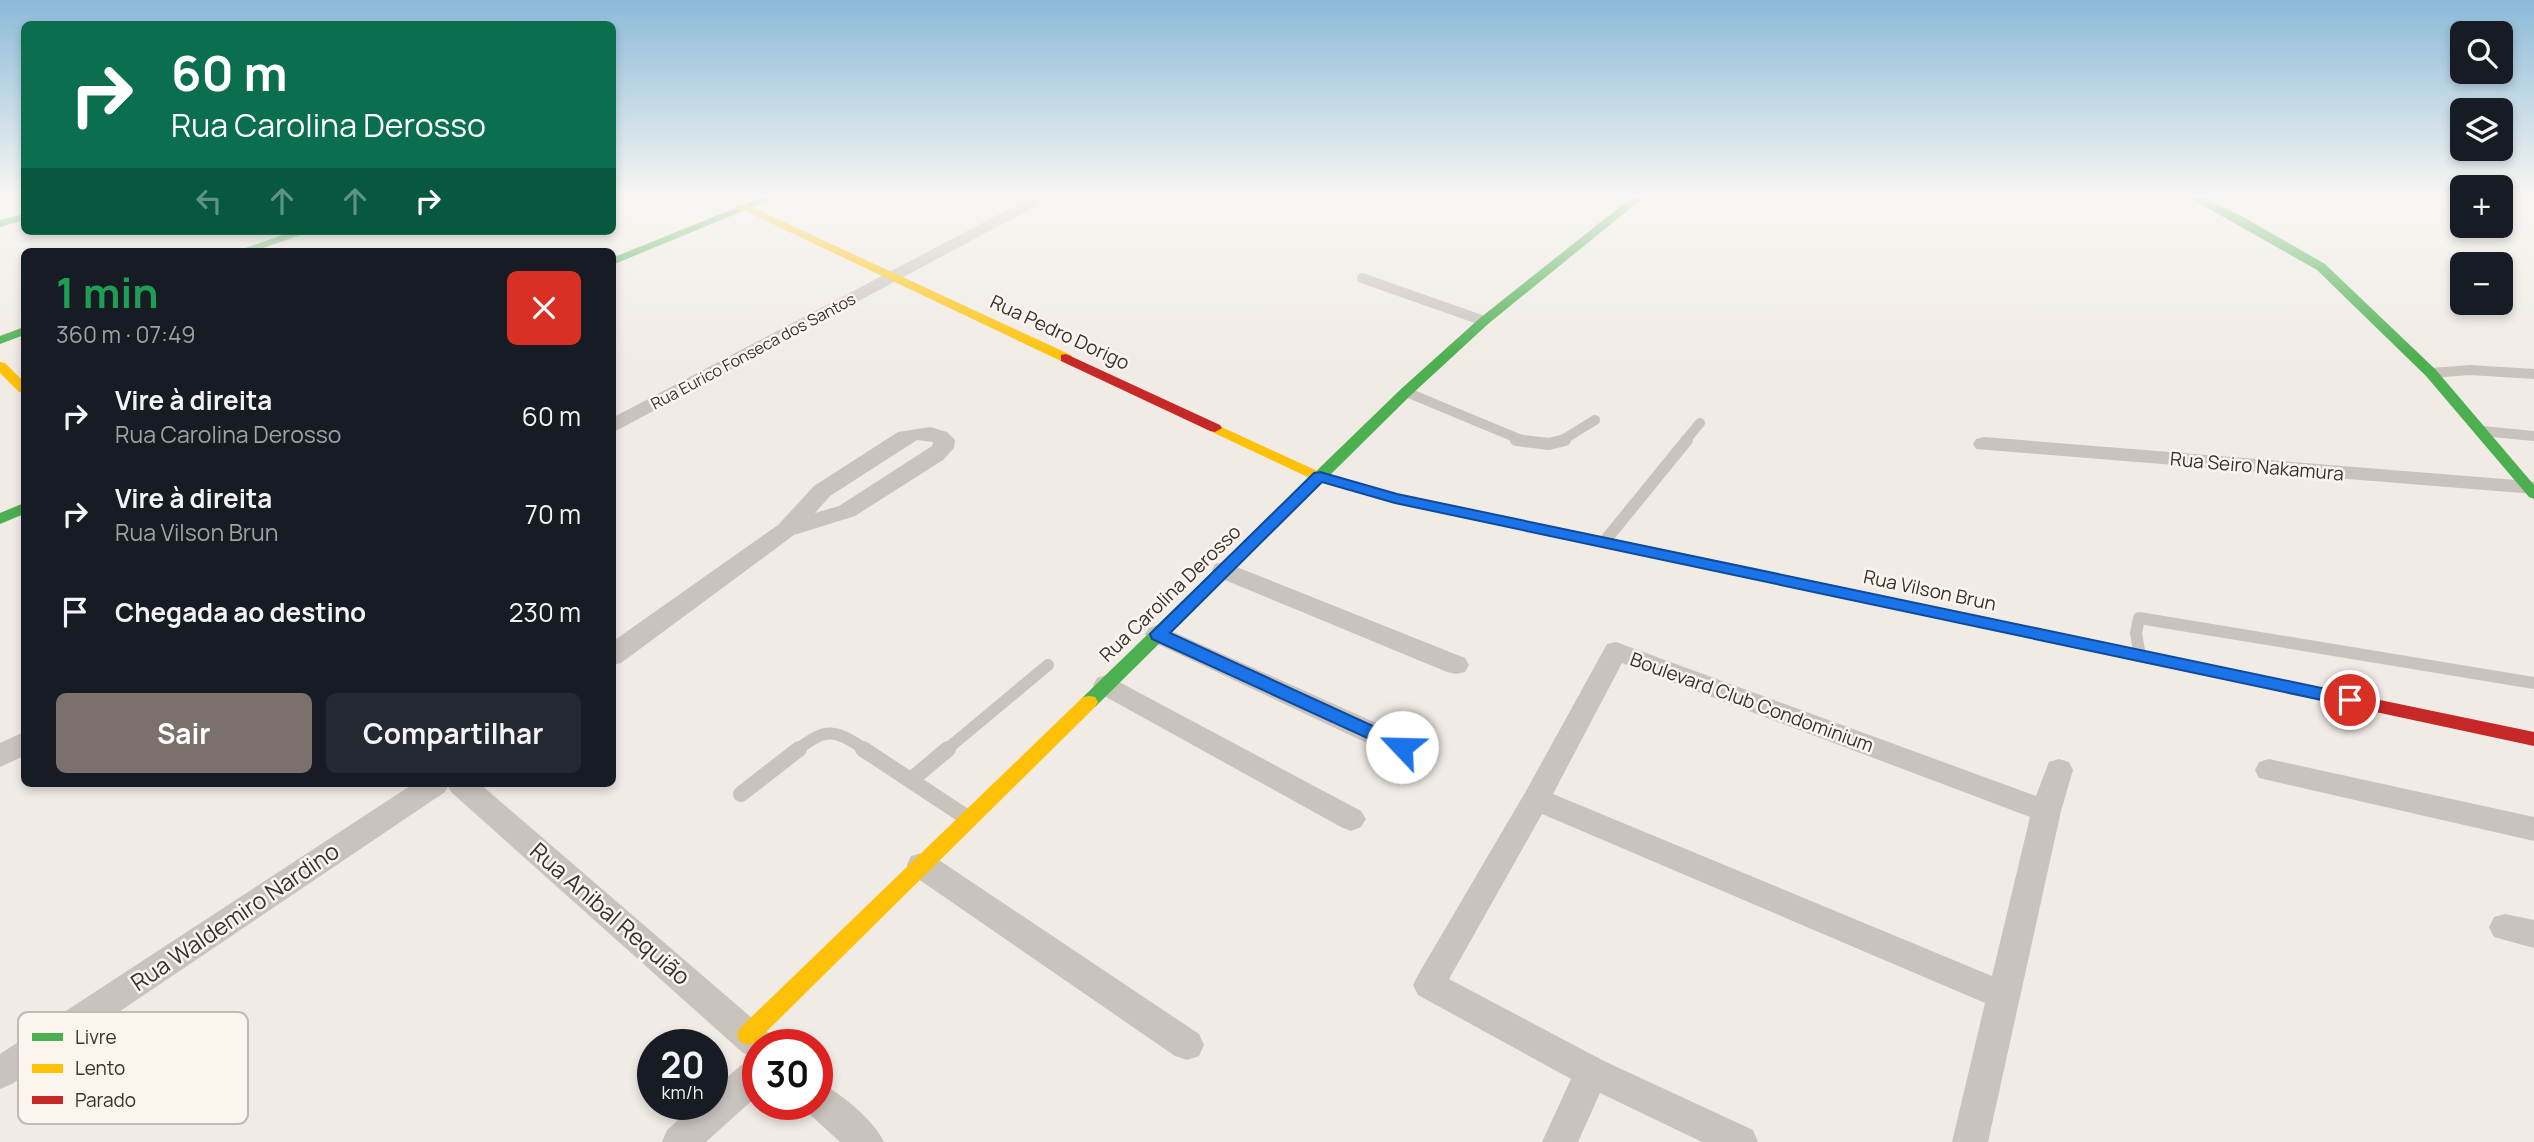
<!DOCTYPE html>
<html lang="pt">
<meta charset="utf-8">
<style>
:root{--surface:#171b24;--page:#242831;--text:#f1f3f6;--muted:#9ea1a6;--accent:#7a716c}
body{margin:0;font-family:Manrope,sans-serif;background:var(--page);color:var(--text);height:100vh;display:flex;flex-direction:column;font-size:26px;white-space:nowrap}
*{box-sizing:border-box;margin:0}
p{font-size:23px;color:var(--muted)}
.icon{flex:none;width:38px;height:38px;fill:none;stroke:currentColor;stroke-width:2;stroke-linecap:round;stroke-linejoin:round}
.map{position:relative;flex:1;overflow:hidden}
.side{position:absolute;left:21px;top:248px;width:595px;height:539px;display:flex;flex-direction:column;background:var(--surface);border-radius:10px;box-shadow:0 4px 10px #0003}
.side>*{flex:none}
.hud{position:absolute;left:21px;top:21px;width:595px;height:214px;border-radius:10px;box-shadow:0 4px 10px #0003;background:#0b6e4f;color:#fff;overflow:hidden}
.controls{position:absolute;left:2450px;top:21px;display:grid;gap:14px}
.controls a{display:grid;place-items:center;width:63px;height:63px;border-radius:10px;background:var(--surface);box-shadow:0 4px 10px #0003;font-size:35px}
.speed{position:absolute;left:637px;top:1029px;display:flex;gap:14px;font-size:35px;font-weight:700;text-align:center}
.speed>*{display:grid;place-content:center;width:91px;height:91px;border-radius:50%;background:var(--surface);box-shadow:0 4px 10px #0003;line-height:1}
.speed small{font-size:18px;font-weight:400}
.speed .limit{border:10px solid #d22;background:#fff;color:#111}
.pin{position:absolute;display:grid;place-items:center;width:60px;height:60px;color:#fff;margin:-30px;border:4px solid #fff;border-radius:50%;box-shadow:0 2px 7px #0007}
.me{position:absolute;width:77px;margin:-38px;rotate:294deg;stroke-linejoin:round;filter:drop-shadow(0 0 5px #0008)}
.turn{display:flex;align-items:center;gap:24px;height:147px;padding:0 35px;font-size:32px}
.turn .icon{width:91px;height:91px;stroke-width:2.5}
.turn b{display:block;font-size:49px;line-height:60px}
.lanes{display:flex;align-items:center;height:66px;padding:0 35px;background:#0003;justify-content:center;gap:35px;direction:ltr}
.lanes .off{opacity:.35}
.round{display:grid;place-items:center;flex:none;width:74px;height:74px;border-radius:10px;background:var(--page)}
.summary{display:flex;align-items:center;justify-content:space-between;height:119px;padding:0 35px}
h1{font-size:42px;font-weight:700;line-height:52px;color:#1e9e55}
.cta{display:flex;gap:14px;margin-top:auto;padding:14px 35px}
.cta a{flex:1;height:80px;border-radius:10px;background:var(--accent);color:#fff;font-size:28px;font-weight:700;line-height:80px;text-align:center}
.cta a+a{background:var(--page);color:var(--text)}
ul{padding:0;list-style:none}
li{display:flex;align-items:center;gap:21px;height:98px;padding:0 35px}
li div{flex:1}
li b{display:block;font-size:26px}
li em{font-style:normal}
.map>svg:first-child{display:block}
.lines{fill:none;stroke-linecap:round;stroke-linejoin:round}
.lane-far2{stroke:#c9c3be;stroke-width:10}
.lane-far1{stroke:#c9c3be;stroke-width:12}
.lane{stroke:#c9c3be;stroke-width:16}
.street{fill:#c9c3be;fill-rule:evenodd}
.fast{fill:#4caf50;fill-rule:evenodd}
.slow{fill:#ffc107;fill-rule:evenodd}
.jam{fill:#c62828;fill-rule:evenodd}
.route{fill:#1a73e8;stroke:#114b97;stroke-width:2}
.labels{text-anchor:middle;stroke-width:5;stroke-linejoin:round;paint-order:stroke}
.far-street-label{font-size:16px;fill:#3b302b;stroke:#fbf5ee}
.street-label{font-size:19px;fill:#3b302b;stroke:#fbf5ee}
.near-street-label{font-size:23px;fill:#3b302b;stroke:#fbf5ee}
.key{fill:#fbf5ee;stroke:#c1bab4;stroke-width:2}
.key-label{font-size:19px;fill:#3b302b}
</style>
<div class="map">
<svg width="2534" height="1142" viewBox="0 0 2534 1142">
<rect width="100%" height="100%" fill="#f0ebe5"/>
<g class="lines">
<g class="lane-far2">
<polyline points="1362,278 1484,321"/>
<polyline points="2431,373 2470,370 2534,374"/>
<polyline points="1406,392 1524,441"/>
<polyline points="2482,431 2534,436"/>
<polyline points="1561,441 1595,420"/>
<polyline points="1685,441 1700,423"/>
</g>
<g class="lane-far1">
<polyline points="1516,440 1549,444 1565,440"/>
<polyline points="1604,542 1687,440"/>
<polyline points="2140,656 2136,633 2139,618 2534,683"/>
<path d="M797,750c30,-23 37,-21 69,0"/>
<polyline points="946,750 1048,665"/>
</g>
<g class="lane">
<polyline points="863,749 966,817"/>
<polyline points="911,780 948,749"/>
<polyline points="741,794 799,749"/>
</g>
<g class="street">
<polygon points="1030,198 1051,198 612,433 612,418"/>
<path d="M930,427l17,5 8,8 -1,8 -11,12 -88,56 -61,19 -173,128 -9,2v-23l166,-117 36,-39 84,-54zM917,440l16,2 -1,4 -93,60 -24,7 15,-17z"/>
<polygon points="1984,437 2529,481 2534,482 2534,494 1976,449 1973,444 1976,439"/>
<polygon points="1224,562 1465,658 1469,665 1465,672 1456,674 1447,672 1215,576 1212,570 1215,564"/>
<polygon points="1158,625 1412,739 1416,747 1412,755 1402,758 1392,755 1149,640 1145,634 1149,628"/>
<path d="M1616,642l420,154 13,-34 10,-3 10,3 4,8 -12,41 -73,331h-36l33,-139 -443,-189 -93,165 155,82 149,69 5,12h-56l-102,-49 -22,49h-36l29,-63 -153,-84 -5,-10 5,-10 108,-184 81,-147zM1622,663l408,154 -38,159 -439,-182z"/>
<polygon points="1106,675 1361,811 1366,819 1361,827 1351,831 1341,827 1097,692 1093,685 1097,678"/>
<polygon points="24,732 24,756 0,767 0,743"/>
<polygon points="2269,759 2534,817 2534,841 2259,778 2255,770 2259,762"/>
<polygon points="413,784 480,784 767,1031 771,1045 758,1045 758,1095 706,1142 662,1142 667,1130 696,1104 712,1104 712,1090 746,1061 755,1057 743,1053 451,792 448,786 445,792 12,1084 0,1089 0,1054"/>
<polygon points="922,853 933,856 1199,1034 1204,1045 1199,1056 1187,1060 1175,1056 911,874 907,865 911,856"/>
<polygon points="2505,914 2534,920 2534,948 2494,937 2489,927 2494,917"/>
<path d="M817,1082c21,8 58,39 67,60h-44l-35,-32 -3,-6h15z"/>
</g>
<g class="fast">
<polygon points="760,198 772,199 612,265 612,258"/>
<polygon points="1631,198 1643,198 1488,324 1411,395 1095,707 1083,707 1080,702 1083,697 1401,389 1480,318"/>
<polygon points="2190,198 2203,198 2245,218 2325,264 2436,370 2534,485 2534,499 2529,497 2426,376 2317,270"/>
<polygon points="24,214 24,220 0,227 0,220"/>
<polygon points="294,231 312,231 252,252 234,252"/>
<polygon points="24,327 24,335 0,344 0,336"/>
<polygon points="24,503 24,514 0,524 0,513"/>
<polygon points="1600,536 2154,653 2160,655 2162,659 2160,663 2154,665 1595,545 1592,541"/>
</g>
<g class="slow">
<polygon points="745,204 1071,355 1073,358 1066,362 1061,361 741,209 739,207"/>
<polygon points="0,362 5,363 24,382 24,393 19,392 0,373"/>
<polygon points="1215,424 1324,474 1396,494 1600,536 1608,541 1600,546 1395,503 1314,480 1210,431 1208,428 1210,425"/>
<polygon points="1089,696 1095,697 1098,702 1095,707 756,1042 748,1045 740,1042 737,1035 740,1028 1083,697"/>
</g>
<g class="jam">
<polygon points="1066,354 1220,425 1222,428 1215,432 1210,431 1061,361 1061,355"/>
<polygon points="2154,653 2534,732 2534,746 2148,663 2146,659 2148,655"/>
</g>
</g>
<linearGradient id="sky" x2="0" y2="1"><stop stop-color="#8bbad8"/><stop offset="0.55" stop-color="#f8f6f3"/><stop offset="1" stop-color="#f8f6f3" stop-opacity="0"/></linearGradient>
<rect width="2534" height="357" fill="url(#sky)"/>
<polygon class="route" points="1320,472 1397,494 2350,694 2356,695 2359,700 2356,705 2350,706 1395,503 1322,482 1170,633 1408,742 1411,747 1408,752 1402,754 1152,639 1150,634 1314,473"/>
<g class="labels">
<g class="far-street-label">
<text transform="translate(753 351) rotate(-28)" y="6">Rua Eurico Fonseca dos Santos</text>
</g>
<g class="street-label">
<text transform="translate(1060 332) rotate(25)" y="7">Rua Pedro Dorigo</text>
<text transform="translate(2257 466) rotate(5)" y="7">Rua Seiro Nakamura</text>
<text transform="translate(1930 590) rotate(12)" y="7">Rua Vilson Brun</text>
<text transform="translate(1170 593) rotate(-44)" y="7">Rua Carolina Derosso</text>
<text transform="translate(1752 702) rotate(20)" y="7">Boulevard Club Condominium</text>
</g>
<g class="near-street-label">
<text transform="translate(610 914) rotate(41)" y="8">Rua Anibal Requião</text>
<text transform="translate(235 917) rotate(-34)" y="8">Rua Waldemiro Nardino</text>
</g>
</g>
<rect x="18" y="1012" width="230" height="112" rx="10" class="key"/>
<rect x="32" y="1033" width="31" height="8" fill="#4caf50"/>
<rect x="32" y="1064" width="31" height="9" fill="#ffc107"/>
<rect x="32" y="1096" width="31" height="8" fill="#c62828"/>
<g class="key-label">
<text x="75" y="1044">Livre</text>
<text x="75" y="1075">Lento</text>
<text x="75" y="1107">Parado</text>
</g>
</svg>
<div class="controls">
<a><svg class="icon" aria-label="search" viewBox="0 0 24 24"><circle cx="10" cy="10" r="6"/><path d="M15 15l6 6"/></svg></a>
<a><svg class="icon" aria-label="layers" viewBox="0 0 24 24"><path d="M12 4l9 5-9 5-9-5zM3 14l9 5 9-5"/></svg></a>
<a>+</a>
<a>−</a>
</div>
<div class="speed"><div>20<small>km/h</small></div><div class="limit">30</div></div>
<div class="pin" style="left:2350px;top:700px;background:#d93025"><svg class="icon" aria-label="arrive" viewBox="0 0 24 24"><path d="M6 21V4h12l-3 4 3 4H6"/></svg></div>
<svg class="me" style="left:1402px;top:747px" viewBox="-20 -20 40 40"><circle r="19" fill="#fff"/><path d="M0-13L10 11 0 6-10 11z" fill="#1a73e8"/></svg>
<div class="hud">
<div class="turn"><svg class="icon" aria-label="right" viewBox="0 0 24 24"><path d="M7 20v-9h11M14 6l5 5-5 5"/></svg><div><b>60 m</b>Rua Carolina Derosso</div></div>
<div class="lanes"><svg class="icon off" aria-label="left" viewBox="0 0 24 24"><path d="M17 20v-9H6M10 6l-5 5 5 5"/></svg><svg class="icon off" aria-label="ahead" viewBox="0 0 24 24"><path d="M12 20V5M6 11l6-6 6 6"/></svg><svg class="icon off" aria-label="ahead" viewBox="0 0 24 24"><path d="M12 20V5M6 11l6-6 6 6"/></svg><svg class="icon" aria-label="right" viewBox="0 0 24 24"><path d="M7 20v-9h11M14 6l5 5-5 5"/></svg></div>
</div>
<section class="side">
<div class="summary"><div><h1>1 min</h1><p>360 m · 07:49</p></div><a class="round" style="background:#d93025;color:#fff"><svg class="icon" aria-label="close" viewBox="0 0 24 24"><path d="M6 6l12 12M18 6L6 18"/></svg></a></div>
<ul>
<li><svg class="icon" aria-label="right" viewBox="0 0 24 24"><path d="M7 20v-9h11M14 6l5 5-5 5"/></svg><div><b>Vire à direita</b><p>Rua Carolina Derosso</p></div><em>60 m</em></li>
<li><svg class="icon" aria-label="right" viewBox="0 0 24 24"><path d="M7 20v-9h11M14 6l5 5-5 5"/></svg><div><b>Vire à direita</b><p>Rua Vilson Brun</p></div><em>70 m</em></li>
<li><svg class="icon" aria-label="arrive" viewBox="0 0 24 24"><path d="M6 21V4h12l-3 4 3 4H6"/></svg><div><b>Chegada ao destino</b></div><em>230 m</em></li>
</ul>
<div class="cta"><a>Sair</a><a>Compartilhar</a></div>
</section>
</div>
